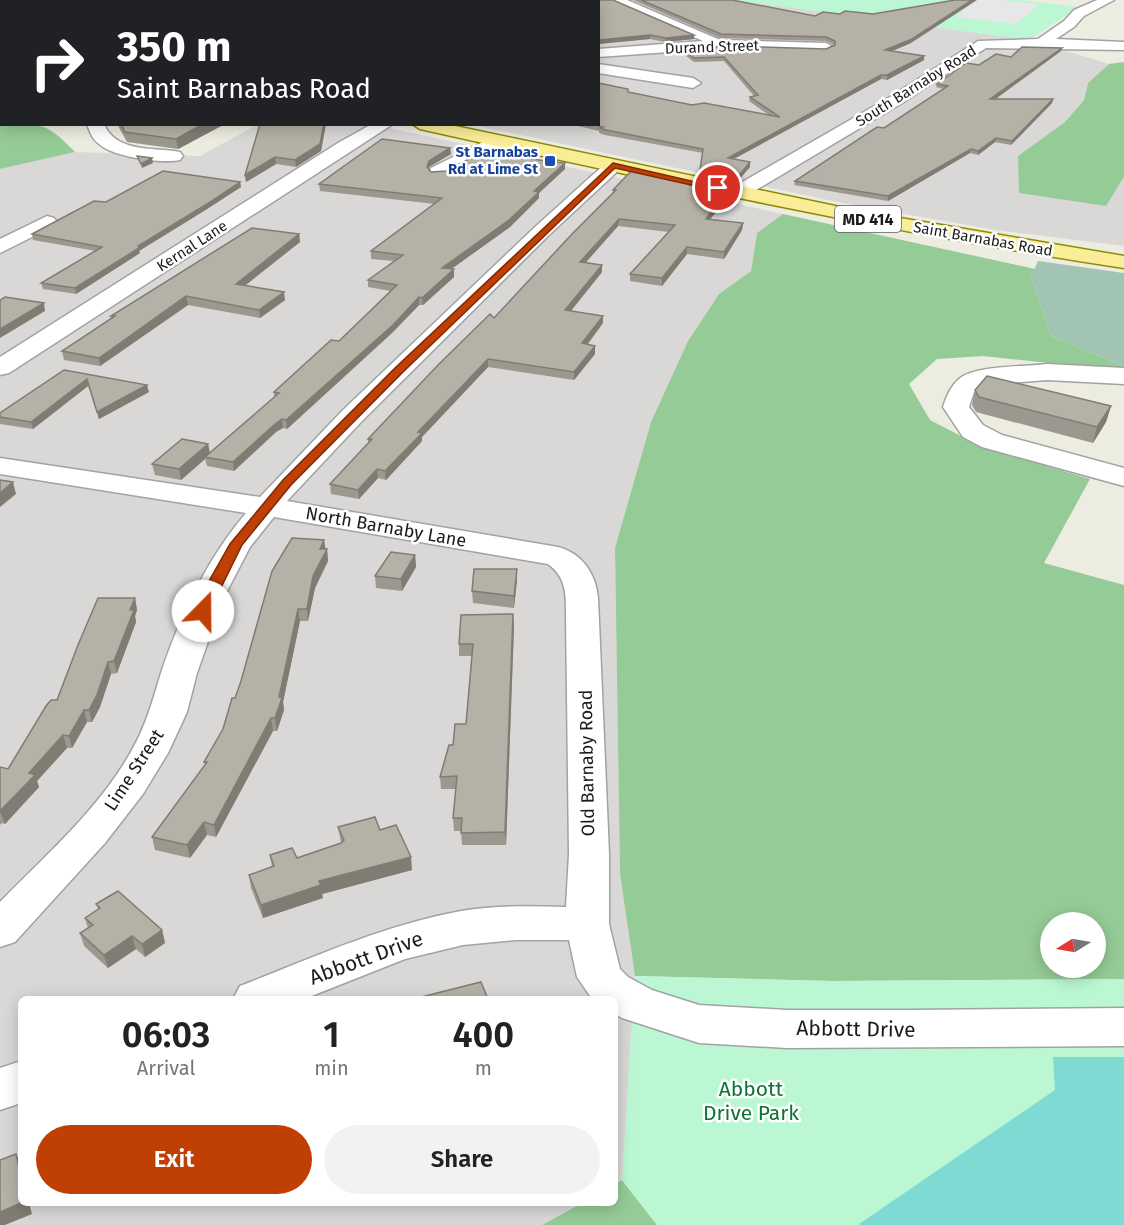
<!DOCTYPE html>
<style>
:root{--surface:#fff;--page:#f2f2f2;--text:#222;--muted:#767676;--accent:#c03f05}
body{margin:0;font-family:"Fira Sans",sans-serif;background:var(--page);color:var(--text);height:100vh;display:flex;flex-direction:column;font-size:22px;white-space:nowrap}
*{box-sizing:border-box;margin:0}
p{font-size:20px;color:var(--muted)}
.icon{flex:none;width:33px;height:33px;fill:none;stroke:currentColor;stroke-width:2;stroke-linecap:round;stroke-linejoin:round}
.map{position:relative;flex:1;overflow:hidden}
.panel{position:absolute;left:18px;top:996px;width:600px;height:210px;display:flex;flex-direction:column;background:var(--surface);border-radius:9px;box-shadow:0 3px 15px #0003}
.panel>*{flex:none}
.hud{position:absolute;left:0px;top:0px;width:600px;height:126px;box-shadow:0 3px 15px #0003;background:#202124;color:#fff;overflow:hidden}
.needle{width:39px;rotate:259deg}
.buttons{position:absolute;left:1040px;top:912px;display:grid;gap:12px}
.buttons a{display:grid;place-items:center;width:66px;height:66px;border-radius:50%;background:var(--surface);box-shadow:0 3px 15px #0003;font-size:30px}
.pin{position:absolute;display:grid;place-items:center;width:51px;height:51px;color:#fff;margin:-26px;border:3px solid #fff;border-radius:50%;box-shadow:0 2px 6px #0007}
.me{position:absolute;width:66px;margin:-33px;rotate:22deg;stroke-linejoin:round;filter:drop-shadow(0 0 4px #0008)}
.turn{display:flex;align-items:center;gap:21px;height:126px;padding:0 18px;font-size:27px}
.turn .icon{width:78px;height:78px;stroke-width:2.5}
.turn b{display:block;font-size:42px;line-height:51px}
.eta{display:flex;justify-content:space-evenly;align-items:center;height:102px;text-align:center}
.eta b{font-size:36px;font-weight:600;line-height:42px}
.primary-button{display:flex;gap:12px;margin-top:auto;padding:12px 18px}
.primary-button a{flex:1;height:69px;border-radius:36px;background:var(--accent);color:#fff;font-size:24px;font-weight:600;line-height:69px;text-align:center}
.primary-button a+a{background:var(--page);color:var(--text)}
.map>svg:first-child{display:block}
.residential{fill:#d9d8d7}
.forest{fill:#95cb96;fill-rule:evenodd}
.cemetery{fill:#a2c4b2}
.park{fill:#bcf7d3}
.pitch{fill:#7fdad3}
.parking{fill:#e7e7e7}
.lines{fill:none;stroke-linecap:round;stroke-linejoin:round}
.minor-casing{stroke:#a2a2a2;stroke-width:3}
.major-casing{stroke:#8d8a04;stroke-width:3}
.minor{fill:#fff;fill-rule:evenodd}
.major{fill:#f9ed98;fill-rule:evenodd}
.wall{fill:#9c988f}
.shaded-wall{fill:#7f7c74}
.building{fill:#b5b1a6;stroke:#7f7c74;stroke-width:1.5}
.route{fill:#c03f05;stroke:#7d2903;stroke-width:1.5}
.transit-dot{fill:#1a4fb4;stroke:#fff;stroke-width:2}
.labels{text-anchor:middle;stroke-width:5;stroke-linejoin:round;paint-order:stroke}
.far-street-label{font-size:15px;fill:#1b1b1b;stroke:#fff}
.far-transit-label{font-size:15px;font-weight:bold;fill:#164399;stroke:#fff;text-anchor:end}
.shield{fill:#fff;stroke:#5f5f5f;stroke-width:1.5}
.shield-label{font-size:16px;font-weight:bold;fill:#1b1b1b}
.street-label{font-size:18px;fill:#1b1b1b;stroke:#fff}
.near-street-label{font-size:21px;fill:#1b1b1b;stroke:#fff}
.near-park-label{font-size:21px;fill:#0e7335;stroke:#fff}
</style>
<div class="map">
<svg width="1124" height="1225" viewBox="0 0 1124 1225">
<rect width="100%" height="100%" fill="#ecece0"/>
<g class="residential">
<polygon points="506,0 737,0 1029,40 1109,64 1088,83 1084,100 1065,122 1018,156 1105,206 1124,177 1124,246 996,230 847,204 472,125 598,124 598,2"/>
<polygon points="257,125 376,125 783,214 757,233 751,271 719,294 688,341 651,422 615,548 620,874 635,976 622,1180 615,1184 615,999 21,999 21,1203 582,1203 542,1225 0,1225 0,169 75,152 200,156"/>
</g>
<g class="forest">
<polygon points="1124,62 1124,177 1106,206 1019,193 1018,156 1065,122 1084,100 1088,83 1109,64"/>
<path d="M0,105l2,19c40,0 44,-2 73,28l-75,17z"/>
<path d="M783,214l252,55 -4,8 20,59 73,30v5l-141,-15 -46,3 -28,25 21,36 54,28 106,31 -46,84 80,22v394l-292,2 -197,-5 -15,-102 -5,-326 36,-126 37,-81 31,-47 32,-23 6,-38zM1050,922h45v46h-45z"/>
<polygon points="622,1180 657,1225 542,1225 582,1203 615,1203 615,1184"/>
</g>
<polygon class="cemetery" points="1038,261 1124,273 1124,366 1051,336 1031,277"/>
<g class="park">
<polygon points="736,0 1023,0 1078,7 1029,40"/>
<polygon points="635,976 832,981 1124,979 1124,1225 657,1225 622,1180"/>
</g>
<polygon class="pitch" points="1053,1057 1124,1057 1124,1225 860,1225 859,1224 1055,1090"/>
<polygon class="parking" points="975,0 1001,0 1040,4 1016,24 955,17"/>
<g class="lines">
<defs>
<g id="minor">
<polygon points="610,0 627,0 720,40 826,43 833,47 826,51 725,48 598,57 598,49 703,41"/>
<polygon points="1097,0 1114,0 1084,16 1074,27 1056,39 1124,42 1124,50 986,48 902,103 746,196 732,196 729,192 732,188 890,97 978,41 1038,39 1064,21 1074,10"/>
<rect x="0" y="26" width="2" height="8"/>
<polygon points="598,64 693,78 701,83 693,88 598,73"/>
<path d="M87,124h17c11,27 45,24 70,27l6,1 3,4 -3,4c-18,4 -67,-3 -81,-16 -7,-5 -9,-12 -12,-20z"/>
<polygon points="372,124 393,124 9,373 0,375 0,357 338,143"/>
<polygon points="495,136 501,137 504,141 501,145 445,176 431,176 429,172 431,168"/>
<path d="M613,161l6,1 3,4 -3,4 -70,65 -188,187 -74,79 271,46c24,6 38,27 40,51l11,256v70l11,45 8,8 24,13 47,15 88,5h123l214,-2v38l-337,2 -88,-5 -77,-25 -7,-4v-15h-23l-15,-22 -8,-37h-53l-53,5 -58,14 -101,40h-71l7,-13c72,-28 144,-61 221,-75 35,-6 70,-5 105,-4l3,-53 -3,-237c0,-22 1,-39 -18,-53l-274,-47 -24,30 -27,52 -26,74 -10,39 -19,41 -25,41 -38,49 -90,99 -15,5v-45c46,-47 100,-94 132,-152 15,-27 20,-48 29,-77 19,-57 46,-114 85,-160l-246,-39v-16l260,39 83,-87 192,-183 72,-65z"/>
<polygon points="47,216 54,218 57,222 54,226 0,253 0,239"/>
<path d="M1047,364l77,4v16l-77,-4 -63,5 -10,7 -5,15 14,18 19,10 122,33v18l-142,-39 -19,-10 -20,-30c3,-10 8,-21 16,-28 17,-14 66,-12 88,-15z"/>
<polygon points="21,1061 21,1103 0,1110 0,1068"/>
</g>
<g id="major">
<polygon points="48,0 61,0 62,2 49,2"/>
<path d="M412,124h34l413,87 265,45v12c-237,-36 -470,-87 -704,-139z"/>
</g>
</defs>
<use href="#minor" class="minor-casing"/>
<use href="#major" class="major-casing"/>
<use href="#minor" class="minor"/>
<use href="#major" class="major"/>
</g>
<g class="wall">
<polygon points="136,0 613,0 694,35 694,39 665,42 650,39 598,44 598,2 140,2"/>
<polygon points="633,0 732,0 911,43 892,51 924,56 924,60 887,80 881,79 734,159 750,167 736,183 700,175 703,153 605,135 599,133 599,131 570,124 598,124 628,89 628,92 692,105 770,116 749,101 750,97 754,96 724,61 694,62 682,53 682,49 826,49 834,45 826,41 720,38"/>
<polygon points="1061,51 995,99 1052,103 1011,145 995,142 978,155 970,153 888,201 794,185 795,181 884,128 944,89 936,87 937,84 979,65 1011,57"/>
<polygon points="117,124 220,124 221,126 178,149 127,142"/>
<polygon points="260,124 326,124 321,151 296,167 276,164 246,182 245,175"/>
<polygon points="450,148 451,154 429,167 428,169 431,172 565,169 539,193 539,198 510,227 451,269 454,277 423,305 419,305 393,332 287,429 283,428 276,432 234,471 207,466 205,459 181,480 155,475 152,464 208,444 210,453 274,397 274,392 339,341 390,291 368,287 368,280 394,261 371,259 371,251 435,204 320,191 319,184"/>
<polygon points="240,182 241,187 207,209 139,251 140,253 76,294 43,289 41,283 96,251 33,240 32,234 106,202"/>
<polygon points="613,190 727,191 727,198 710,219 743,223 742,230 724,259 687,254 662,286 630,281 630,274 669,232 618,226 586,262 602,265 602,272 571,311 603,316 603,323 588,344 595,346 595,354 574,380 488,367 422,437 422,441 386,480 378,478 359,499 331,494 330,484 368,444 368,439 494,318 613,194"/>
<polygon points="299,234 300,242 245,285 285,300 260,318 188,305 100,366 64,360 62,351 111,319 111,316"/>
<polygon points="64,370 149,392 99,419 88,386 33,429 0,424 0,413"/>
<polygon points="975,390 1111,406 1106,422 1093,443 976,412 972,405"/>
<polygon points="324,540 325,549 327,549 328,561 315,588 308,621 300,621 283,702 284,710 277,731 273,731 216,837 207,835 190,858 155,850 152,837 205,765 204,762 223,729 235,698"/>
<polygon points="415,555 416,567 402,591 376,588 375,576"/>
<polygon points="517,580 514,608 473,603 472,591"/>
<polygon points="135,598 137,610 135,616 136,622 117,673 111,674 100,707 92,722 87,722 72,748 67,748 37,781 39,787 5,824 2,823 0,825 0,767 8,769 57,700"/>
<polygon points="514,626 506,845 462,845 461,831 454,831 453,818 456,789 441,789 440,777 453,745 466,724 472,656 459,656 459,644"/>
<polygon points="338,827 380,830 412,870 322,894 323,898 263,918 251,888 249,875 272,867 270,855 297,858 341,843"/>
<polygon points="96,904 162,930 165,943 145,957 136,949 108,968 84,946 80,933 88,928 85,918 98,909"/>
</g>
<g class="shaded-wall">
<polygon points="972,0 977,0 911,43 885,54 885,50"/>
<polygon points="650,35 650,39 598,44 598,40"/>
<polygon points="694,35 694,39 665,42 666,38"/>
<polygon points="1062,48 1061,51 990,103 990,99"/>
<polygon points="924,56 924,60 887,80 887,75"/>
<polygon points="881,75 881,79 728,162 728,158"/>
<polygon points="1053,99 1052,103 1011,145 1012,141"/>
<polygon points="203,124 220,124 221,126 178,149 176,139"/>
<polygon points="324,124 326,124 321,151 296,167 295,160"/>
<polygon points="996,138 995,142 978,155 978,151"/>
<polygon points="450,148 451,154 429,167 427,173 427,167 429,161"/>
<polygon points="971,149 970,153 888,201 888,196"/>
<polygon points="275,157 276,164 246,182 245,175"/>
<polygon points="152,158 153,163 142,168 141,164"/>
<polygon points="750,162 750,167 736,183 737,178"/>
<polygon points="565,163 565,169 539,193 539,198 510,227 443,275 442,268 534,191"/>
<polygon points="240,182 241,187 207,209 139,251 140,253 76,294 75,288 138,246"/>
<polygon points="727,191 727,198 705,226 706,219"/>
<polygon points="619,219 618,226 580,269 580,262"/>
<polygon points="743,223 742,230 724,259 724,252"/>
<polygon points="299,234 300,242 237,292 236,284"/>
<polygon points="687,247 687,254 662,286 662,278"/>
<polygon points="602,265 602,272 565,318 565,310"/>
<polygon points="454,269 454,277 423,305 422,298"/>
<polygon points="284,292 285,300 260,318 259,310"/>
<polygon points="186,296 188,305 100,366 99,358"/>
<polygon points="419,297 419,305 393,332 287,429 286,420"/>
<polygon points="44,303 45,311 0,338 0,329"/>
<polygon points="603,316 603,323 582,351 582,343"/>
<polygon points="595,346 595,354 574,380 574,372"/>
<polygon points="488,359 488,367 422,437 422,441 386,480 385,471 418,432"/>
<polygon points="87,379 88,386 33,429 31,422"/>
<polygon points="147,385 149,392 99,419 97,412"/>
<polygon points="1111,406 1106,422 1093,443 1097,427"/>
<polygon points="282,419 283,428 276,432 234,471 233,462 275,424"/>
<polygon points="208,444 210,455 205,457 205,459 181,480 179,469"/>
<polygon points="377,469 378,478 359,499 358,490"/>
<polygon points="13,482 16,494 0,507 0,493"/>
<polygon points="324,540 326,552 320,549"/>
<polygon points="327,549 328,561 315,588 308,621 307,609 313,576"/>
<polygon points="415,555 416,567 402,591 401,579"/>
<polygon points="517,569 517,580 514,608 514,596"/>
<polygon points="135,598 137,610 135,616 136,622 117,673 114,661 130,610"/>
<polygon points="298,609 300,621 283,702 284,710 277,731 275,718"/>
<polygon points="513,614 514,626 506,845 505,832"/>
<polygon points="108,662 111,674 100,707 92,722 89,710"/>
<polygon points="84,710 87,722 72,748 69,736"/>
<polygon points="271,718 273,731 216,837 214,825"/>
<polygon points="63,735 67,748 37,781 39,787 5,824 0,811 29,773"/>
<polygon points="204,822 207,835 190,858 187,845"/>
<polygon points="411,857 412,870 322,894 323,898 263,918 261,905 319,881"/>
<polygon points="162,930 165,943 145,957 142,944"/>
<polygon points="132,936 136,949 108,968 104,955"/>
<polygon points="16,1154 21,1166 21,1176"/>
<polygon points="21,1203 29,1203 32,1214 5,1225 0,1225 0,1212"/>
</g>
<g class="building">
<polygon points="144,0 613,0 694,35 666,38 650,35 598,40 598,2 148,2"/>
<polygon points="641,0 732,0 815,16 823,12 840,14 845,11 873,14 955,0 972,0 912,39 885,50 924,56 887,75 881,75 728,158 750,162 737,178 700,170 703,149 606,130 600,128 603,127 592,124 598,124 598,83 628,89 628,92 692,105 704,103 780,117 750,97 758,95 724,57 694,58 682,49 725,46 826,49 835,45 835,41 826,37 721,34"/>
<polygon points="1022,47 1062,48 990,99 1053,99 1012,141 996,138 978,151 971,149 888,196 795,181 877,127 884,128 948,86 937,84 966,63 979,65 996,54 1011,57"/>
<polygon points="121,124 203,124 176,139 125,132"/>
<polygon points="260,124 324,124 320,144 295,160 275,157 245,175"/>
<polygon points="382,139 450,148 429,161 427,167 431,172 446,171 480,153 565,163 534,191 539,192 509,220 442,268 454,269 422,298 419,297 393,325 286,420 282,419 275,424 233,462 205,457 279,393 274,392 331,340 339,341 397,285 368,280 403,255 371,251 442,198 319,184"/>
<polygon points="137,156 152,158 141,164"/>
<polygon points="163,171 240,182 207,204 138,246 139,248 75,288 41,283 102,247 32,234 94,201 106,202"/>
<polygon points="631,171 727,191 706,219 743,223 724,252 687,247 662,278 630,274 675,225 619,219 580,262 602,265 565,310 603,316 582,343 595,346 574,372 488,359 418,432 422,433 385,471 377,469 358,490 330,484 372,439 368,439 439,364 490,314 494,318 572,234 616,190 613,190"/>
<polygon points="252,228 299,234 236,284 284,292 259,310 186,296 99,358 62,351 115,316 111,316"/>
<polygon points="5,297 44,303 0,329 0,300"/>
<polygon points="64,370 147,385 97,412 87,379 31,422 0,417 0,413"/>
<polygon points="987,376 1111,406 1097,427 979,397 975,390"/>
<polygon points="182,439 208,444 179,469 152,464"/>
<polygon points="0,480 13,482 0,493"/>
<polygon points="292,538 324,540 320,549 327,549 313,576 307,609 298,609 279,697 282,698 275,718 271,718 214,825 204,822 187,845 152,837 207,762 204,762 223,729 232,698 235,698 241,681 272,571"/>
<polygon points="391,552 415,555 401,579 375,576"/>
<polygon points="474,569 517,569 514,596 472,591"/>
<polygon points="98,598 135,598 130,610 134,610 114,661 108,662 97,695 89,710 84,710 69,736 63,735 29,773 35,775 0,811 0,767 8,769 46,706 51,700 57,700 78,645"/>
<polygon points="513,614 505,832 461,833 462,818 453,818 457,776 440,777 449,745 453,745 455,724 466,724 473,644 459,644 461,615"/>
<polygon points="375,817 380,830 396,825 411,857 319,881 321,885 261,905 249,875 274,866 270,855 292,848 297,858 341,843 344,840 338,827"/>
<polygon points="118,891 162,930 142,944 132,936 104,955 80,933 93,925 85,918 100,908 96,904"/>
<polygon points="481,982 488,999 417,999 417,998"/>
<polygon points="16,1154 21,1176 21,1203 0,1212 0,1160"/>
</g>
<polygon class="route" points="613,163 722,188 718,191 615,168 403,372 291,485 242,545 208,614 198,614 196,611 209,581 230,544 283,480 395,368"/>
<rect class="transit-dot" x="544" y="155" width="12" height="12" rx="3"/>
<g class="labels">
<g class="far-street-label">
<text transform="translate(712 47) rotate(-2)" y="5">Durand Street</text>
<text transform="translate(916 86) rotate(-32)" y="5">South Barnaby Road</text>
<text transform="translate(983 239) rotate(10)" y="5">Saint Barnabas Road</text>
<text transform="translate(192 246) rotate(-33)" y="5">Kernal Lane</text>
</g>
<g class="far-transit-label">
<text x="538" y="157">St Barnabas<tspan x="538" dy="17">Rd at Lime St</tspan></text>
</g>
<rect class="shield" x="835" y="206" width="66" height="26" rx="4.5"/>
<g class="shield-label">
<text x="868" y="225">MD 414</text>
</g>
<g class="street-label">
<text transform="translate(386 527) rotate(10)" y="6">North Barnaby Lane</text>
<text transform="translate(587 763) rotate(-91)" y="6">Old Barnaby Road</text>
<text transform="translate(134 770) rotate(-57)" y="6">Lime Street</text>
</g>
<g class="near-street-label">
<text transform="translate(366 958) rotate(-20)" y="7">Abbott Drive</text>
<text transform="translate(856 1029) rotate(1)" y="7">Abbott Drive</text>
</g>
<g class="near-park-label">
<text x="751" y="1096">Abbott<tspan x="751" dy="24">Drive Park</tspan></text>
</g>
</g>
</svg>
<div class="buttons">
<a><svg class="needle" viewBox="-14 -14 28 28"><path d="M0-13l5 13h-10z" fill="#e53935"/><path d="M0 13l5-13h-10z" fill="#767676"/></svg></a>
</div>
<div class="pin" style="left:718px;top:188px;background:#d93025"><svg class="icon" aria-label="arrive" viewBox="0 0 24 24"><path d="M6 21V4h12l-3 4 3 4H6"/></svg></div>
<svg class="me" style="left:203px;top:611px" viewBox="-20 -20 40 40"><circle r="19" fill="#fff"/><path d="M0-13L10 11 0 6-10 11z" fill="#c03f05"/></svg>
<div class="hud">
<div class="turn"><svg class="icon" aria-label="right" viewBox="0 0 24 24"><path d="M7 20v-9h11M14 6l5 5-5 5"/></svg><div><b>350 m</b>Saint Barnabas Road</div></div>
</div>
<section class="panel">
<div class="eta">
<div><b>06:03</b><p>Arrival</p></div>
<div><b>1</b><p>min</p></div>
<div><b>400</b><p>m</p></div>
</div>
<div class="primary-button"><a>Exit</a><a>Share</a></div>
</section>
</div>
